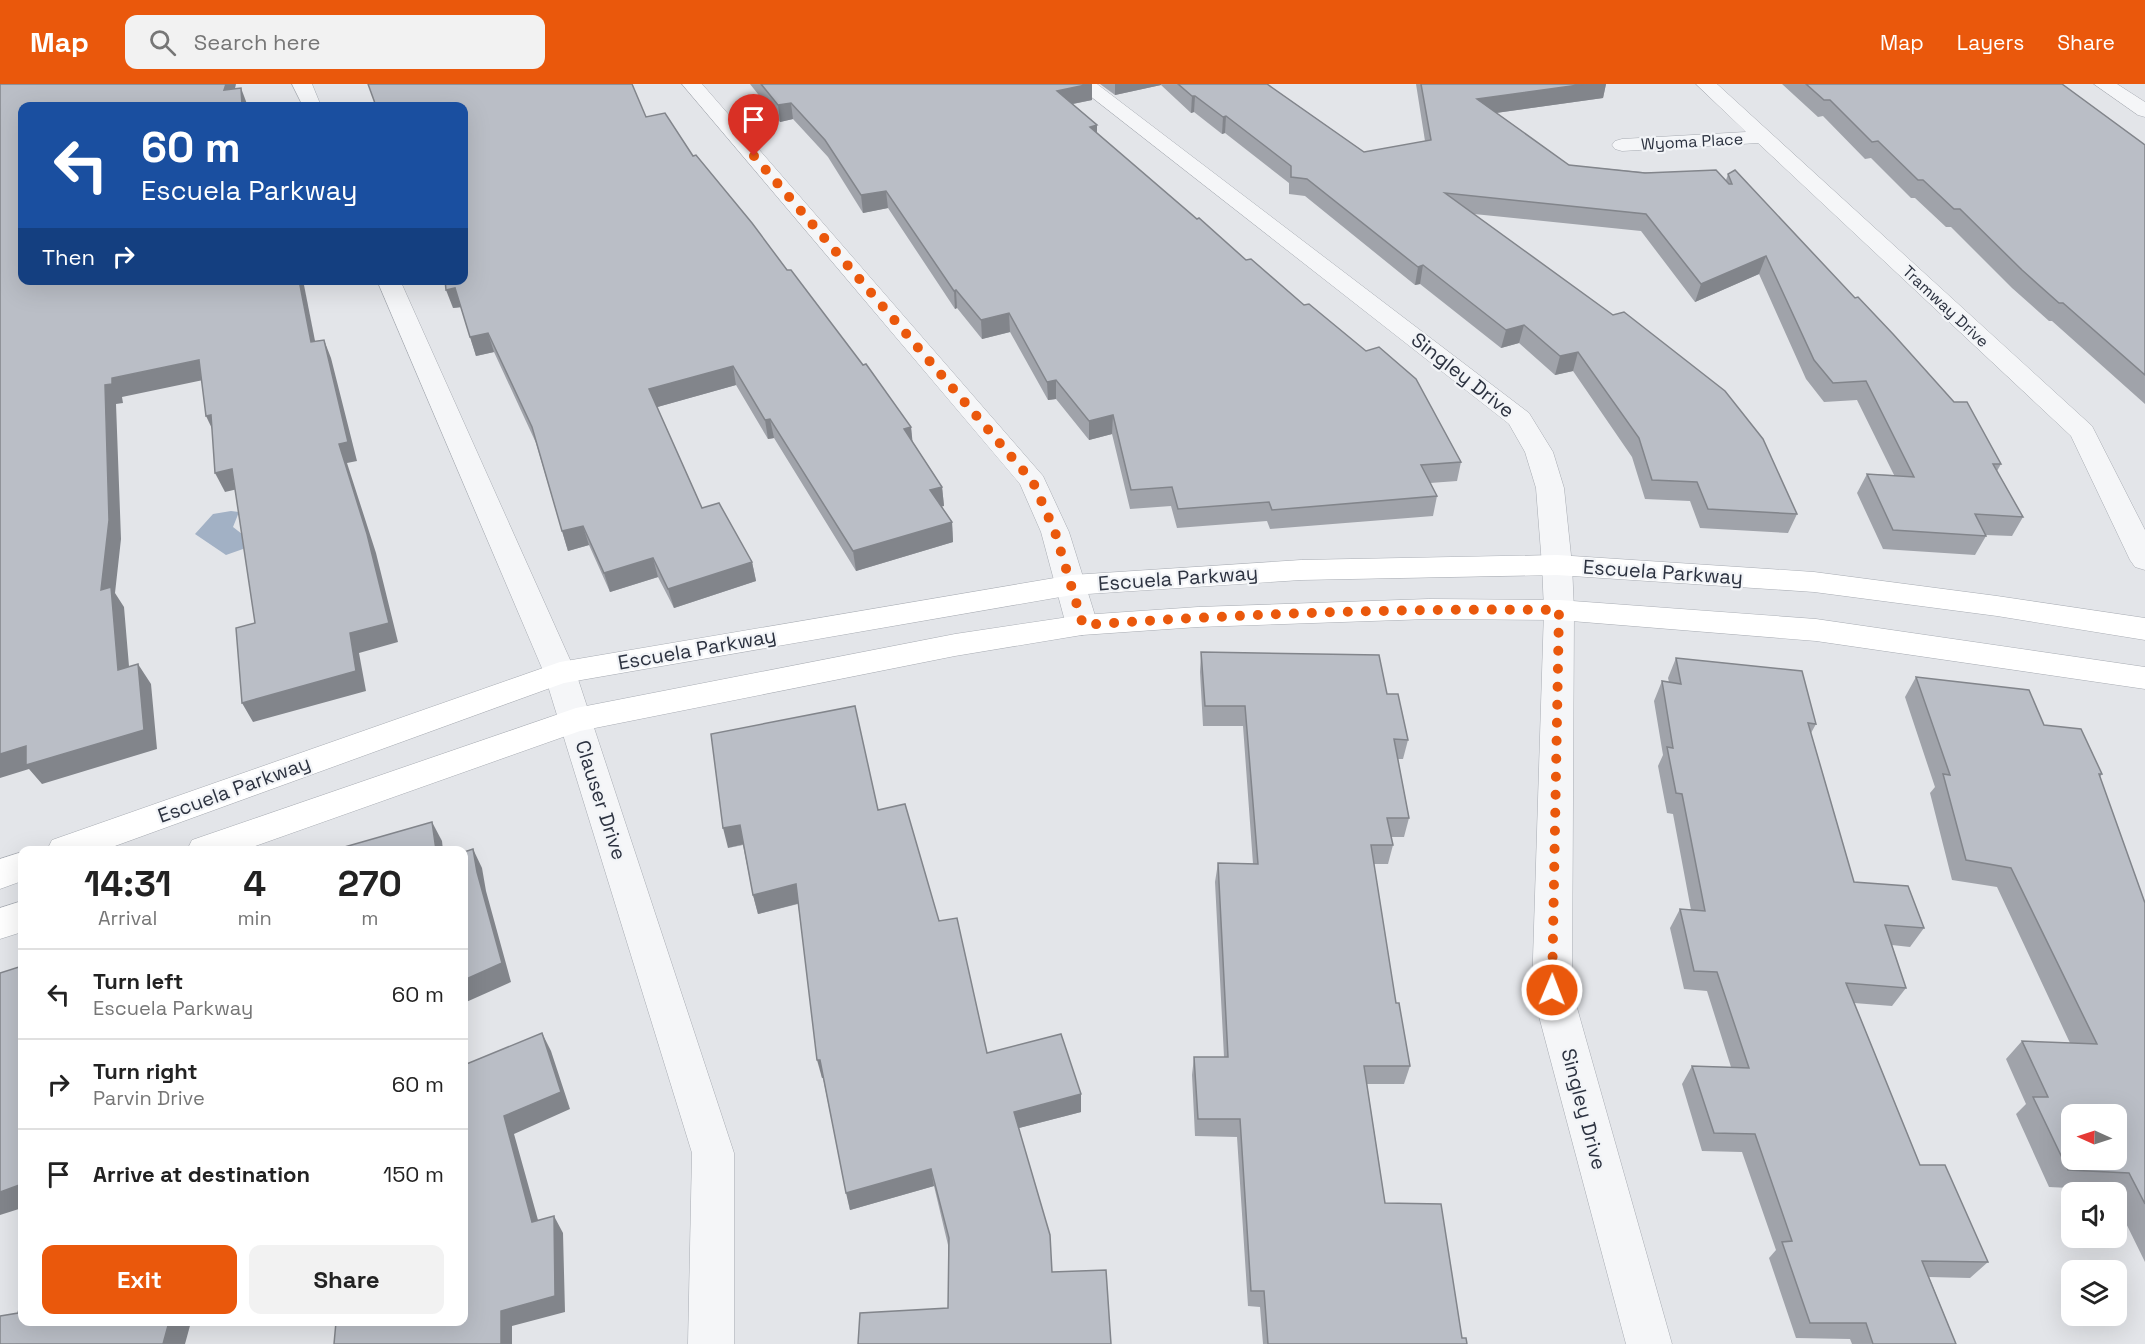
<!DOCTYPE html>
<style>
:root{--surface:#fff;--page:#f2f2f2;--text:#222;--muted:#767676;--line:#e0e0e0;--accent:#ea580c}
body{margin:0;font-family:"Space Grotesk",sans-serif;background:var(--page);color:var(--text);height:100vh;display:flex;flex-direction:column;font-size:22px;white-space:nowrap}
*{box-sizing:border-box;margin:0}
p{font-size:20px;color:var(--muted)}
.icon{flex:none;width:33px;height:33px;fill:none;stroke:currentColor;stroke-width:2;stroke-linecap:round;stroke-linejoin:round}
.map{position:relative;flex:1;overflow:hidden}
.panel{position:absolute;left:18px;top:762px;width:450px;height:480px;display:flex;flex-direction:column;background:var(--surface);border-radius:12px;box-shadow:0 6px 24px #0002}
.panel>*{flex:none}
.hud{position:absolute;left:18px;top:18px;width:450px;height:183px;border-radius:12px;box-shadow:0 6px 24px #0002;background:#1a4fa0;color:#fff;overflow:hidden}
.needle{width:39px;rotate:273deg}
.fabs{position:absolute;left:2061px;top:1020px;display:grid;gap:12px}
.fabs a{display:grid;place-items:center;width:66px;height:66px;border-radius:12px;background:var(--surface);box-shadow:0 6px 24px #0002;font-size:30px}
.pin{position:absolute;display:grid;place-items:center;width:51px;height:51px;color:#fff;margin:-62px -26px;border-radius:50% 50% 50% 0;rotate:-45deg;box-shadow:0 0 6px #0007}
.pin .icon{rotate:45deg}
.me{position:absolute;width:66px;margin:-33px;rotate:1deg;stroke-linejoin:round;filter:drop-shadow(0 0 4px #0008)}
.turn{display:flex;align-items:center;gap:21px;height:126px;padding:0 24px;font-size:27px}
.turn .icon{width:78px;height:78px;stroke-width:2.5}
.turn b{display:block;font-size:42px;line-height:51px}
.then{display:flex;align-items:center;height:57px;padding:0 24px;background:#0003;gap:12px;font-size:22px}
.eta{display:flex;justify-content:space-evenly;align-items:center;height:102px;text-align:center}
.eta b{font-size:36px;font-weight:700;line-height:42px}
.cta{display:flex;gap:12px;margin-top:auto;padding:12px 24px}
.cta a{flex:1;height:69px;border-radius:12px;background:var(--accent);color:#fff;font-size:24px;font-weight:700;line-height:69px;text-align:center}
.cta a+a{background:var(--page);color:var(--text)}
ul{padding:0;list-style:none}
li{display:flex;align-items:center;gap:18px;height:90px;padding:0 24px;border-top:2px solid var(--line)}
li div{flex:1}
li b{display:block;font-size:22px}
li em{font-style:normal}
header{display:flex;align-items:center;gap:36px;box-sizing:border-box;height:84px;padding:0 30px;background:var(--accent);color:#fff}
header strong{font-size:28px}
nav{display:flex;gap:33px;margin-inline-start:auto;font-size:21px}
.search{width:420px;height:54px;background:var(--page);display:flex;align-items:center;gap:15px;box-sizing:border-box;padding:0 21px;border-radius:12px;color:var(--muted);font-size:22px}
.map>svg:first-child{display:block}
.water{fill:#a2b1c5}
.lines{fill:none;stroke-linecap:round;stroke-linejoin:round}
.street-casing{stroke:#a8acb3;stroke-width:1}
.secondary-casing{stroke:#a8acb3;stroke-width:1}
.street{fill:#f5f6f8;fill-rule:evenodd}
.secondary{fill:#fff;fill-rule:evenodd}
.wall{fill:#a0a3aa}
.shaded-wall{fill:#82858b}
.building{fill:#babec6;stroke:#82858b;stroke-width:1.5;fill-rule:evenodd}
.route{stroke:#ea580c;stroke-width:10;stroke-dasharray:0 18}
.labels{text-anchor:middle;stroke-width:4.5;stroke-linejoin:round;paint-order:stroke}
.far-street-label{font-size:16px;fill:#2c3240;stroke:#f2f4f7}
.street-label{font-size:20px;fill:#2c3240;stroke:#f2f4f7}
</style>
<header>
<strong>Map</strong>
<div class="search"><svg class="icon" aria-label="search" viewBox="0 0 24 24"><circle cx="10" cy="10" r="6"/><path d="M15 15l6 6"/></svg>Search here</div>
<nav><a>Map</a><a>Layers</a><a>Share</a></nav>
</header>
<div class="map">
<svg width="2145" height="1260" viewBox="0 0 2145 1260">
<rect width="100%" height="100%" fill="#e3e5e9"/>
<polygon class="water" points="231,427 239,428 233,443 251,457 243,465 226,471 195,450 213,430"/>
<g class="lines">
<defs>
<g id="street">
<polygon points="292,0 312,0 321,22 303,22"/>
<polygon points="682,0 702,0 1043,392 1069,448 1098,541 1093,548 1082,551 1071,548 1066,541 1041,448 1020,400"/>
<polygon points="1075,0 1097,0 1529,329 1553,368 1564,404 1572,481 1574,526 1572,906 1672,1260 1626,1260 1532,906 1544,526 1542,481 1536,404 1525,368 1509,340"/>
<polygon points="1696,0 1717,0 2092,342 2145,446 2145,486 2135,483 2130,476 2071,352 1758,59 1622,67 1615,65 1612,61 1615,57 1622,55 1746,48"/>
<polygon points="2094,0 2117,0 2145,18 2145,33 2138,31"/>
<polygon points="377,196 400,196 576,589 734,1069 734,1260 688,1260 692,1069 544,589"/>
</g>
<g id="secondary">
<polygon points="1557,471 1814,488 1997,512 2145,534 2145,556 1997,532 1814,508 1557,491 1301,496 1072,511 564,599 104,766 47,766 52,756 560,578 1072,491 1301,476"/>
<polygon points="1429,515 1559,516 1816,535 2145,583 2145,605 1816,557 1559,536 1429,535 1198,543 1082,551 955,572 580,647 244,766 187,766 192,756 576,624 955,550 1082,531 1198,523"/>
<polygon points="22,768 22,797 0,805 0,775"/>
<polygon points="22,817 22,848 0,855 0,824"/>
</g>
</defs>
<use href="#street" class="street-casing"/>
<use href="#secondary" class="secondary-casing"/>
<use href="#street" class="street"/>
<use href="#secondary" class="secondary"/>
</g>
<g class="wall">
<polygon points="750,0 1092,0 1092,16 1073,20 1097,41 1097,49 1461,378 1457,397 1430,399 1437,412 1433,432 1270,445 1267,437 1177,444 1171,422 1130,425 1112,350 1089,356 1056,315 1048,316 1010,248 982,255 957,224 955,225 888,124 863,129 828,73 793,35 780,38"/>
<polygon points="1100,0 1267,0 1364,68 1425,57 1416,0 1606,0 1603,14 1496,29 1569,81 1726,96 1728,90 2001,380 1997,387 2023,433 2012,452 1986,451 1986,452 1975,471 1883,465 1857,409 1867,390 1894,391 1857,316 1824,318 1806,295 1759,190 1695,218 1641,147 1474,130 1797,430 1788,449 1700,444 1690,417 1645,415 1632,373 1573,287 1555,291 1519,259 1501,264 1420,200 1415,201 1305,112 1289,110 1289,99 1225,49 1222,50 1194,28 1191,29 1161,1 1115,11"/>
<polygon points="1782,0 2062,0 2145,61 2145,320 2052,237 2049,237 2012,204 1951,143 1946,143 1915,114 1911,114 1871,74 1865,75 1823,32 1818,33"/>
<polygon points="646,33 693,72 787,186 911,343 912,357 942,403 944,422 941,422 952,438 953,458 856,487 774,354 768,355 736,301 657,323 702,424 752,478 756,497 674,524 658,493 610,508 589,461 568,467 536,359 494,268 476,272 461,223 453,224"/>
<polygon points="1201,568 1387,610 1408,656 1403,675 1398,675 1409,734 1404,753 1391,753 1393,761 1388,780 1374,780 1396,919 1410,982 1404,1000 1367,1000 1385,1119 1462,1254 1467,1260 1263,1260 1260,1223 1248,1222 1237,1053 1195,1052 1192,991 1194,973 1224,973 1215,798 1218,779 1253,780 1243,642 1203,642 1200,588"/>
<polygon points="1676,574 1816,640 1811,649 1854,798 1924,844 1910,863 1892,861 1906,904 1892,922 1854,919 1920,1081 1988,1178 1970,1194 1929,1193 1956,1260 1852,1260 1850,1255 1796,1254 1769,1174 1776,1166 1742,1068 1702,1067 1682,1000 1692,982 1731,983 1707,907 1684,905 1670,844 1680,825 1691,826 1673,730 1667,729 1658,682 1663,671 1654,617 1662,597 1669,598 1668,594"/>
<polygon points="1916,593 2044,641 2102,690 2100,693 2145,819 2145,1178 2116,1119 2116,1108 2111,1108 2110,1106 2049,1103 2016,1030 2026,1020 2006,975 2022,957 2070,959 1997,803 1952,796 1930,709 1935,703 1905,613"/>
<polygon points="878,726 939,837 987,969 1081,1028 1019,1044 948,1224 948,1161 934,1102 850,1126 823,994 822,994 798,820 758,830 753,811 743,761 728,764"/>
</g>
<g class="shaded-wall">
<polygon points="226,0 236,0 231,22 224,6"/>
<polygon points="1090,0 1092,0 1092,16 1057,23 1057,7"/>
<polygon points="1115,0 1161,0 1161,1 1115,11"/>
<polygon points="1586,0 1606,0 1603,14 1474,32 1477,15"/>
<polygon points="241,4 247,20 248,22 242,22"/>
<polygon points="1192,12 1195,12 1194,28 1191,29"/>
<polygon points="791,19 793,35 780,38 778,21"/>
<polygon points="1226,32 1225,49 1222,50 1223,33"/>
<polygon points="1097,41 1097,58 1090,43"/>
<polygon points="886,107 888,124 863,129 861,111"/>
<polygon points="1766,172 1759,190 1695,218 1701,200"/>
<polygon points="1423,181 1420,200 1415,201 1418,183"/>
<polygon points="299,196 303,196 319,277 311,258"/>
<polygon points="455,204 462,223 453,224 446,206"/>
<polygon points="956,206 957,224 955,225 954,207"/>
<polygon points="1009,229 1010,248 982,255 981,236"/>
<polygon points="1524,241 1519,259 1501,264 1506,246"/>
<polygon points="488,249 494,268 476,272 470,253"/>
<polygon points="324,256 331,274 357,377 347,379 376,469 398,558 359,569 366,607 253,638 242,619 350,549 339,360"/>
<polygon points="1578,268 1573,287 1555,291 1560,272"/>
<polygon points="199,276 208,295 122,313 123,319 116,320 121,455 115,509 124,523 131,606 118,586 101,506 105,301 112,294"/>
<polygon points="733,282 736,301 654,324 649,305"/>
<polygon points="1056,296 1056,315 1048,316 1047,298"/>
<polygon points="211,331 215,351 206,332"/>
<polygon points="1113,331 1112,350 1089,356 1089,337"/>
<polygon points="770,335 774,354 768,355 765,336"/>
<polygon points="911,343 913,362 904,345"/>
<polygon points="232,385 242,404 225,408 215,389"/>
<polygon points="942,403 944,422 932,425 930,406"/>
<polygon points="952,438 953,458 856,487 853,467"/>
<polygon points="583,442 589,461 568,467 562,447"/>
<polygon points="653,474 658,493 610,508 604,489"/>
<polygon points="752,478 756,497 674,524 668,505"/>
<polygon points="138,580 151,600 157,665 42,700 29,685 0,694 0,670"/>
<polygon points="432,738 442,757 443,766 436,766"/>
<polygon points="740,741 745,760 728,764 723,744"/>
<polygon points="473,765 482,784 486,807 511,898 464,919 464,896 477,788"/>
<polygon points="796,800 800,819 758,830 753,811"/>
<polygon points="542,949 551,967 570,1025 514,1050 543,1154 532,1138 504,1032"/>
<polygon points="817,976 820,976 824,994 822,994"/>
<polygon points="1081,1010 1081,1028 1015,1045 1014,1028"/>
<polygon points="931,1085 934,1102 850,1126 846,1109"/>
<polygon points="22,1100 22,1124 0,1131 0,1108"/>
<polygon points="554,1132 563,1149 565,1228 512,1242 512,1260 501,1260 501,1227"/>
<polygon points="169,1238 191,1238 185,1260 163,1260"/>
</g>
<g class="building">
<polygon points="0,0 226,0 224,6 241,4 242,22 22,22 22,196 299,196 311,258 324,256 348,358 339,360 367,450 389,539 350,549 356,587 242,619 236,544 255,539 232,385 215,389 211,331 206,332 199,276 112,294 112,300 105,301 109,436 101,506 111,503 118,586 138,580 144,646 26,681 26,662 0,670"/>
<polygon points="368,0 632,0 646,33 665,29 693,72 696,71 752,139 787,186 791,186 863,281 866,280 911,343 904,345 942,403 930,406 952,438 853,467 770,335 765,336 733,282 649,305 702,424 719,419 752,478 668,505 653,474 604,489 583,442 562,447 532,343 488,249 470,253 455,204 446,206 445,196 464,196 464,22 376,22"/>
<polygon points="761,0 1090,0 1057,7 1097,41 1090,43 1197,135 1199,134 1246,176 1251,175 1304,221 1309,220 1366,267 1379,263 1416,295 1461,378 1421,381 1437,412 1272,426 1269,418 1178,425 1172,403 1131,406 1113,331 1089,337 1056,296 1047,298 1009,229 981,236 956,206 954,207 886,107 861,111 825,56 791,19 778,21"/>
<polygon points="1178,0 1267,0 1364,68 1431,56 1421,0 1586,0 1477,15 1569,81 1645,89 1716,86 1729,100 1732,100 1728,90 1735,86 1855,214 1858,213 1893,250 1954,318 1967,318 2001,380 1993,380 2023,433 1975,430 1986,452 1893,446 1867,390 1914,393 1866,297 1833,299 1814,276 1766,172 1701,200 1646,130 1445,109 1613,231 1624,228 1725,307 1763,355 1797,430 1708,425 1697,398 1652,396 1639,354 1578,268 1560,272 1524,241 1506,246 1423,181 1418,183 1307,95 1291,93 1291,82 1226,32 1223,33 1195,12 1192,12"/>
<polygon points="1806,0 2062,0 2145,61 2145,291 2063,219 2059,219 2022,186 1960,125 1954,125 1923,96 1918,96 1878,57 1872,58 1830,16 1824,16"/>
<polygon points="1201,568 1379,571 1387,610 1398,610 1408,656 1394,655 1409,734 1387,734 1393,761 1371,761 1396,919 1399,919 1410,982 1364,982 1385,1119 1441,1120 1462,1254 1466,1254 1467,1260 1268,1260 1264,1207 1251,1207 1240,1035 1198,1035 1194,973 1228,973 1218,779 1258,780 1245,622 1205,622"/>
<polygon points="1676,574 1802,587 1816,640 1808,639 1854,798 1908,802 1924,844 1885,841 1906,904 1846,899 1920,1081 1945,1081 1988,1178 1922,1177 1956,1260 1873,1260 1866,1239 1810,1239 1782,1158 1792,1157 1755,1050 1714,1049 1692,982 1749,984 1717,888 1694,887 1680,825 1705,827 1682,710 1676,709 1667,663 1673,664 1662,597 1681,600"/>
<path d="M1916,593l113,13 15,35 37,4 21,45h-3l46,129v301l-16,-31 -61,-3 -35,-73h15l-26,-56 75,3 -86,-176 -45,-8 -23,-86 7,1zM2072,1030h44v46h-44z"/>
<polygon points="855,622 878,726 905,720 939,837 957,834 987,969 1061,950 1081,1010 1014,1028 1050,1151 1052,1188 1106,1186 1111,1260 858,1260 860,1229 948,1224 949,1154 931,1085 846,1109 820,976 817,976 796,800 753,811 740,741 723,744 711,650"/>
<polygon points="432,738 436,766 334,766"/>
<polygon points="473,765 477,788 502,879 464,896 464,768"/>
<polygon points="22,882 22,1100 0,1108 0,889"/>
<polygon points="542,949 561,1008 504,1032 532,1138 554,1132 555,1212 501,1227 501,1260 334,1260 336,1238 464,1238 464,981"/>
<polygon points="22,1215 22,1238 169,1238 163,1260 0,1260 0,1232 18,1229"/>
</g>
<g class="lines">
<path class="route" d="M754,72l279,326 22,50 28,93c158,-11 317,-17 476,-15l-7,380"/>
</g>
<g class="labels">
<g class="far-street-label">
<text transform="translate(1692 57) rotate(-3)" y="6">Wyoma Place</text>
<text transform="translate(1946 222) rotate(43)" y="6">Tramway Drive</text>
</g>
<g class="street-label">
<text transform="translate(1463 291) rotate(38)" y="7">Singley Drive</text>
<text transform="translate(1663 488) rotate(4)" y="7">Escuela Parkway</text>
<text transform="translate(1178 494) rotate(-4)" y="7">Escuela Parkway</text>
<text transform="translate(697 565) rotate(-10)" y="7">Escuela Parkway</text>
<text transform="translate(234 705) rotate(-20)" y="7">Escuela Parkway</text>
<text transform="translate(601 716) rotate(72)" y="7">Clauser Drive</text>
<text transform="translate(1584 1025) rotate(75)" y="7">Singley Drive</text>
</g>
</g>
</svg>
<div class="fabs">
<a><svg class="needle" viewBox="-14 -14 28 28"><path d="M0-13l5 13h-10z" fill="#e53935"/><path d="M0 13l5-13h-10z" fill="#767676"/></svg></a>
<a><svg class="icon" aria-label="sound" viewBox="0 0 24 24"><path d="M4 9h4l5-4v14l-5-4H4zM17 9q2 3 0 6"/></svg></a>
<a><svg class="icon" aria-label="layers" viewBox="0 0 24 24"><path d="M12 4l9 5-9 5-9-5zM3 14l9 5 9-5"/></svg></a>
</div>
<div class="pin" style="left:754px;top:72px;background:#d93025"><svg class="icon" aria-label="arrive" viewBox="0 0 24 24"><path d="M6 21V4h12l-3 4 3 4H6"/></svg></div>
<svg class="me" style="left:1552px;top:906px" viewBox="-20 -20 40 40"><circle r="17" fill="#ea580c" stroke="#fff" stroke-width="3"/><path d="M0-11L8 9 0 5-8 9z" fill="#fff"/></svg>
<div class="hud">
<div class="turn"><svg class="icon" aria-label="left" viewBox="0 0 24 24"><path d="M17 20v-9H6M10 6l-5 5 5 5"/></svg><div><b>60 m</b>Escuela Parkway</div></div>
<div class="then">Then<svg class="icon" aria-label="right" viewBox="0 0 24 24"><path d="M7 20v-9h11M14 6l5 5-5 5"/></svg></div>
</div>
<section class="panel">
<div class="eta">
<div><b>14:31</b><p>Arrival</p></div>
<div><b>4</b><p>min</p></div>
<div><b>270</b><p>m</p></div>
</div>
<ul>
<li><svg class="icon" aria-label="left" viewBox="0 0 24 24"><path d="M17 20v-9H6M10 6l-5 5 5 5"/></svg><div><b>Turn left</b><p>Escuela Parkway</p></div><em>60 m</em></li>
<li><svg class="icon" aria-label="right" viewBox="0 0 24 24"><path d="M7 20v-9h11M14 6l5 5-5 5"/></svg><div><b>Turn right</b><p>Parvin Drive</p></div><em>60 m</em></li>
<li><svg class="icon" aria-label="arrive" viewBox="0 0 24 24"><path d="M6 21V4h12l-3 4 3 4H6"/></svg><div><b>Arrive at destination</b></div><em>150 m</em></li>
</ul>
<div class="cta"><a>Exit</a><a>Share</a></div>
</section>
</div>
